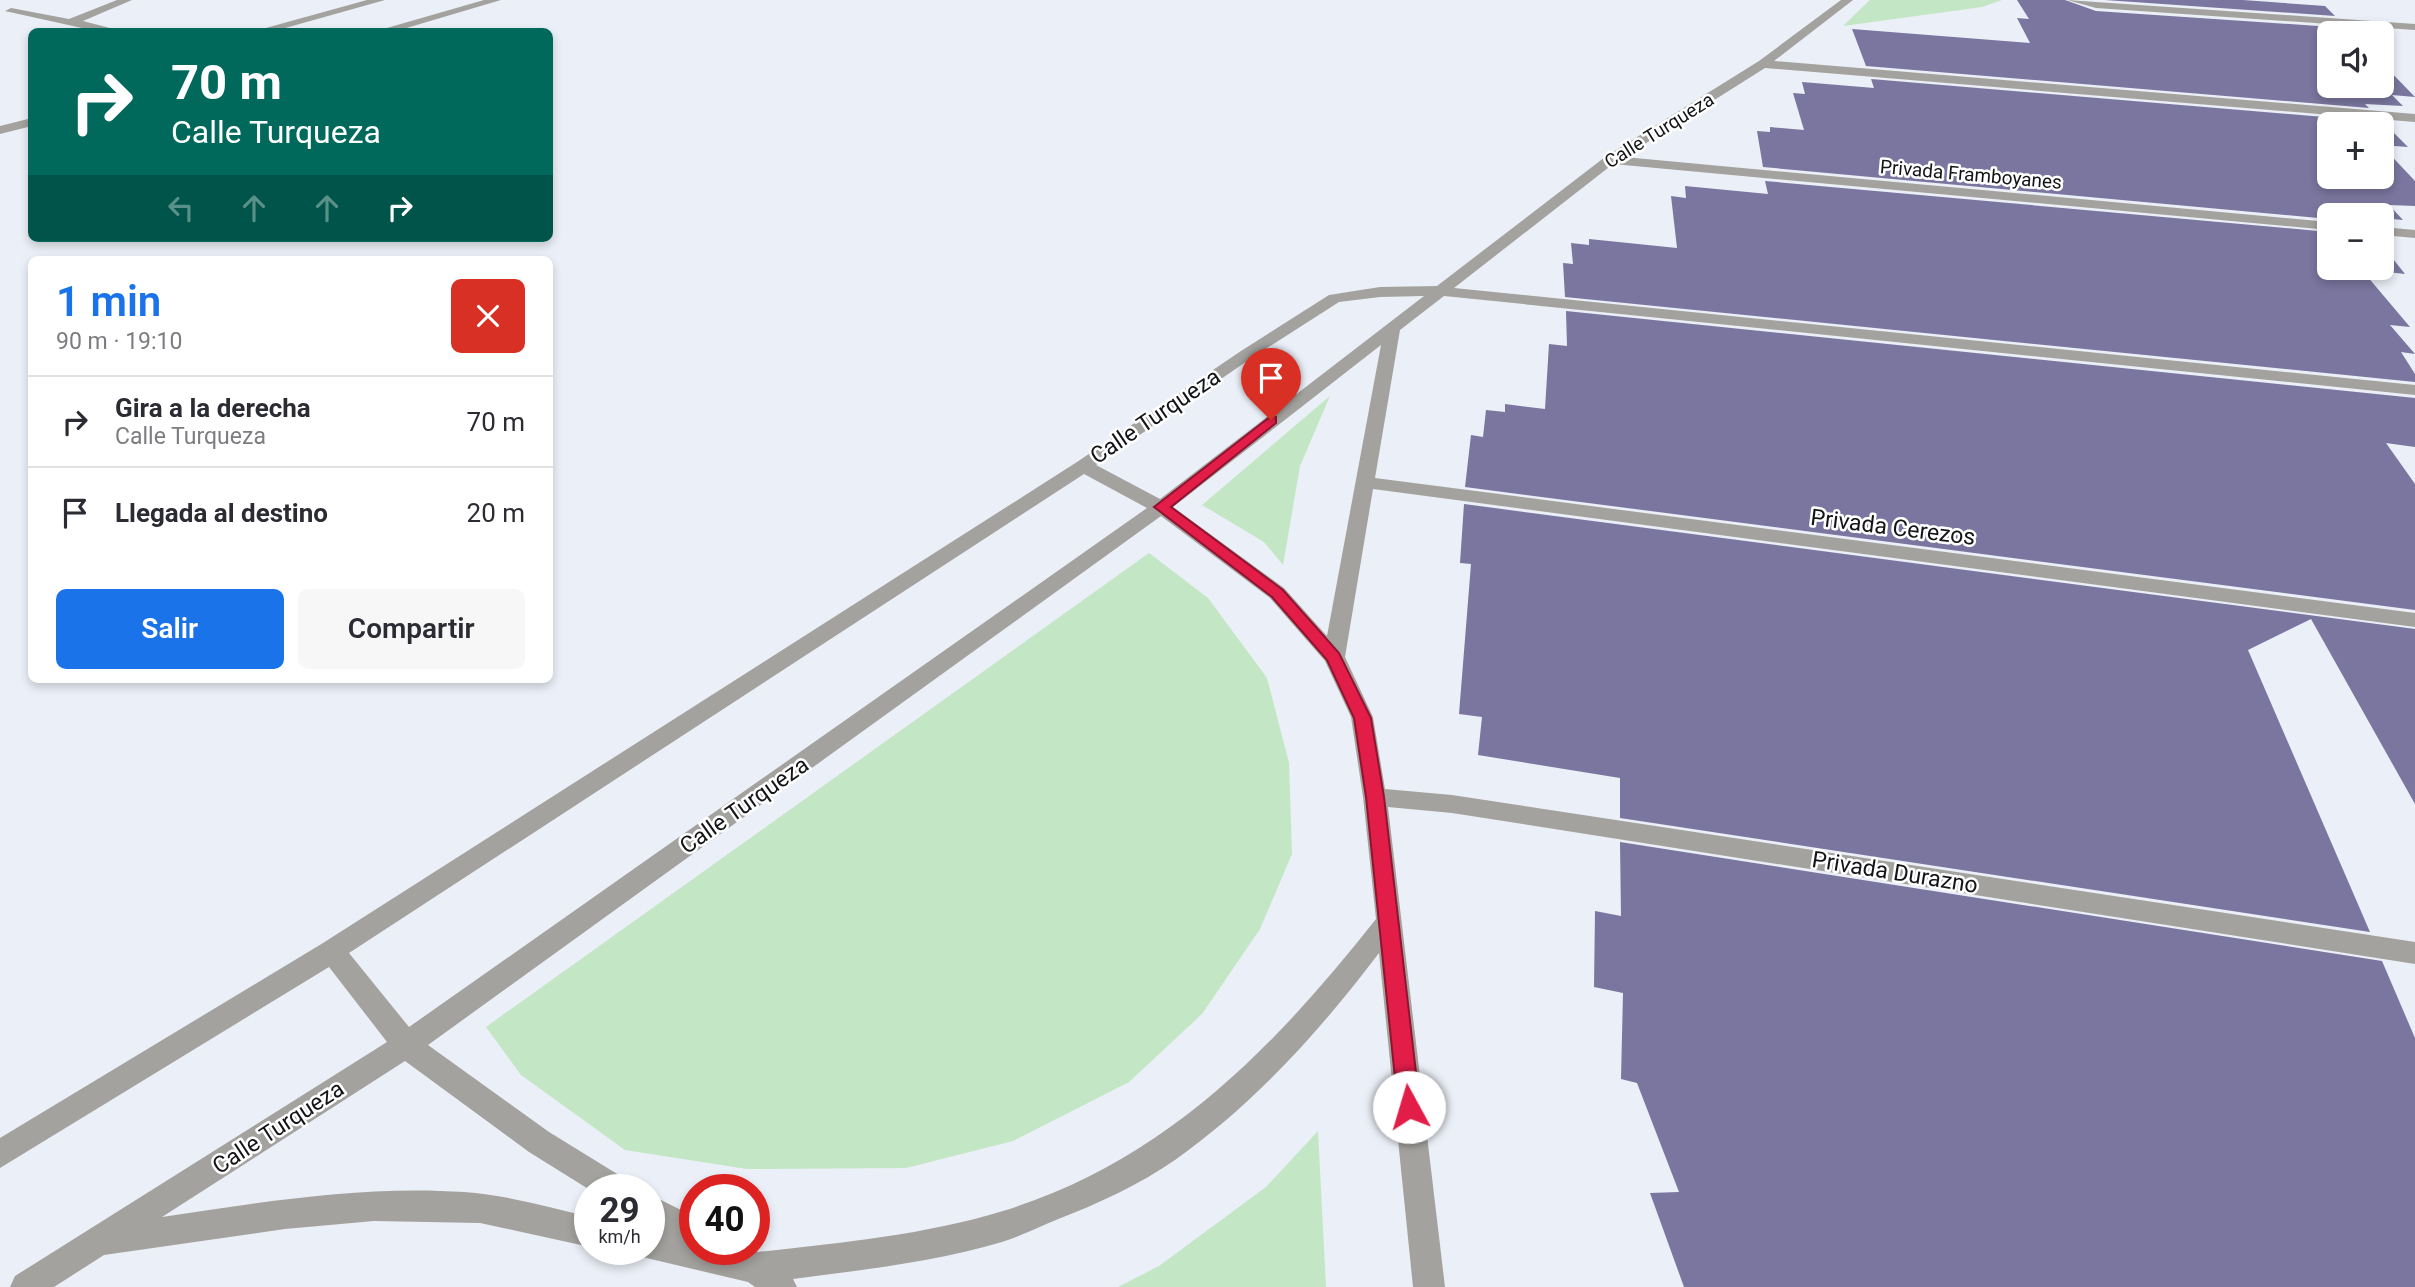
<!DOCTYPE html>
<html lang="es">
<meta charset="utf-8">
<style>
:root{--surface:#fff;--page:#f7f7f7;--text:#2b2b33;--muted:#7c7c81;--line:#e1e1e2;--accent:#1a73e8}
body{margin:0;font-family:Roboto,sans-serif;background:var(--page);color:var(--text);height:100vh;display:flex;flex-direction:column;font-size:26px;white-space:nowrap}
*{box-sizing:border-box;margin:0}
p{font-size:23px;color:var(--muted)}
.icon{flex:none;width:38px;height:38px;fill:none;stroke:currentColor;stroke-width:2;stroke-linecap:round;stroke-linejoin:round}
.map{position:relative;flex:1;overflow:hidden}
.details{position:absolute;left:28px;top:256px;width:525px;height:427px;display:flex;flex-direction:column;background:var(--surface);border-radius:10px;box-shadow:0 4px 10px #0003}
.details>*{flex:none}
.top-card{position:absolute;left:28px;top:28px;width:525px;height:214px;border-radius:10px;box-shadow:0 4px 10px #0003;background:#00695c;color:#fff;overflow:hidden}
.fabs{position:absolute;left:2317px;top:21px;display:grid;gap:14px}
.fabs a{display:grid;place-items:center;width:77px;height:77px;border-radius:10px;background:var(--surface);box-shadow:0 4px 10px #0003;font-size:35px}
.speed{position:absolute;left:574px;top:1174px;display:flex;gap:14px;font-size:35px;font-weight:700;text-align:center}
.speed>*{display:grid;place-content:center;width:91px;height:91px;border-radius:50%;background:var(--surface);box-shadow:0 4px 10px #0003;line-height:1}
.speed small{font-size:18px;font-weight:400}
.speed .limit{border:10px solid #d22;background:#fff;color:#111}
.pin{position:absolute;display:grid;place-items:center;width:60px;height:60px;color:#fff;margin:-72px -30px;border-radius:50% 50% 50% 0;rotate:-45deg;box-shadow:0 0 7px #0007}
.pin .icon{rotate:45deg}
.me{position:absolute;width:77px;margin:-38px;rotate:354deg;stroke-linejoin:round;filter:drop-shadow(0 0 5px #0008)}
.turn{display:flex;align-items:center;gap:24px;height:147px;padding:0 28px;font-size:32px}
.turn .icon{width:91px;height:91px;stroke-width:2.5}
.turn b{display:block;font-size:49px;line-height:60px}
.lanes{display:flex;align-items:center;height:66px;padding:0 28px;background:#0003;justify-content:center;gap:35px;direction:ltr}
.lanes .off{opacity:.35}
.round{display:grid;place-items:center;flex:none;width:74px;height:74px;border-radius:10px;background:var(--page)}
.summary{display:flex;align-items:center;justify-content:space-between;height:119px;padding:0 28px}
h1{font-size:42px;font-weight:600;line-height:52px;color:var(--accent)}
.button{display:flex;gap:14px;margin-top:auto;padding:14px 28px}
.button a{flex:1;height:80px;border-radius:10px;background:var(--accent);color:#fff;font-size:28px;font-weight:600;line-height:80px;text-align:center}
.button a+a{background:var(--page);color:var(--text)}
ul{padding:0;list-style:none}
li{display:flex;align-items:center;gap:21px;height:91px;padding:0 28px;border-top:2px solid var(--line)}
li div{flex:1}
li b{display:block;font-size:26px}
li em{font-style:normal}
.map>svg:first-child{display:block}
.green{fill:#c3e6c5}
.building{fill:#7a769f}
.lines{fill:none;stroke-linecap:round;stroke-linejoin:round}
.minor{fill:#a3a29e;fill-rule:evenodd}
.route{fill:#e11d48;stroke:#92132f;stroke-width:2}
.labels{text-anchor:middle;stroke-width:5;stroke-linejoin:round;paint-order:stroke}
.far-street-label{font-size:19px;fill:#131417;stroke:#fff}
.street-label{font-size:23px;fill:#131417;stroke:#fff}
</style>
<div class="map">
<svg width="2415" height="1287" viewBox="0 0 2415 1287">
<rect width="100%" height="100%" fill="#ebeff7"/>
<g class="green">
<polygon points="1870,0 2002,0 1982,7 1843,26"/>
<polygon points="1330,396 1300,466 1283,565 1264,542 1202,505"/>
<polygon points="1149,553 1208,598 1267,678 1289,763 1292,854 1260,929 1202,1014 1129,1082 1013,1141 906,1168 747,1169 625,1150 521,1075 486,1027"/>
<polygon points="1318,1131 1326,1287 1118,1287 1159,1266 1266,1187"/>
</g>
<g class="building">
<polygon points="2017,0 2065,0 2096,11 2347,28 2352,33 2329,33 2329,86 2382,86 2382,63 2415,97 2392,95 2403,106 2365,104 2369,108 1866,66 1852,29 2030,43 2017,18 2029,19"/>
<polygon points="2105,0 2243,0 2325,6 2335,16"/>
<polygon points="1871,79 2383,122 2408,147 2382,145 2382,124 2329,124 2329,177 2382,177 2382,146 2415,181 2415,206 2389,205 2403,220 2382,218 2382,215 2329,215 2329,219 1763,167 1757,131 1770,132 1770,127 1804,130 1793,93 1805,94 1802,82 1874,88"/>
<polygon points="1765,181 2329,232 2329,268 2382,268 2382,245 2405,274 2361,269 2410,327 2390,325 2415,354 2401,352 2415,374 2415,382 1565,297 1563,263 1573,264 1571,243 1589,245 1589,239 1677,248 1671,196 1686,198 1685,186 1768,194"/>
<polygon points="1566,311 2415,398 2415,447 2386,443 2415,484 2415,610 1465,487 1471,435 1483,437 1486,410 1505,412 1505,404 1545,409 1549,344 1567,346"/>
<polygon points="1464,504 2415,629 2415,804 2311,619 2248,650 2370,932 1620,818 1620,778 1478,755 1482,717 1459,714 1471,564 1460,563"/>
<polygon points="1620,842 2382,961 2415,1038 2415,1287 1684,1287 1650,1193 1679,1192 1637,1083 1621,1079 1623,993 1594,987 1595,911 1621,916"/>
</g>
<g class="lines">
<g class="minor">
<polygon points="117,0 132,0 83,21 125,32 100,32 5,11 11,8 69,19"/>
<polygon points="367,0 385,0 271,32 251,32"/>
<polygon points="484,0 501,0 393,32 373,32"/>
<path d="M1841,0h12l-79,61 641,53v8l-650,-54 -141,89 705,65v8l-716,-66 -159,124 961,97v10l-971,-99 -44,34 -25,148 1040,135v14l-1042,-138 -28,168 28,60 12,72 67,6 963,147v22l-963,-151 -64,-6 57,480h-32l-34,-334c-59,78 -124,150 -204,207 -36,25 -78,44 -119,60 -17,7 -35,16 -54,22 -68,20 -139,28 -209,37l4,8h-42l-7,-5 -110,-26 -2,-6h13v-20l13,3 -13,-8v-31l46,23v33h56l7,2c82,-9 166,-17 245,-41 161,-49 272,-164 373,-292l-13,-122 -12,-80 -26,-56 -55,-63 -109,-82 -733,529 121,87 78,48 5,10h-42l-61,-38 -124,-91 -243,156c100,-15 201,-32 302,-25 43,3 84,15 126,25v30l-110,-24 -106,-2 -89,8 -181,26 -50,32h-44l5,-11 372,-234 -58,-75 -329,201v-30l323,-195 754,-481 164,-111 88,-56 51,-8 57,-1 168,-129 154,-96zM1424,296l-264,203 -64,-34 157,-108 86,-55 41,-5zM1381,345l-54,291 -43,-48 -111,-81zM1084,474l63,34 -738,519 -60,-74z"/>
<polygon points="2067,0 2415,24 2415,30 2096,8"/>
<polygon points="32,118 32,126 0,134 0,126"/>
<polygon points="2382,227 2415,230 2415,238 2382,235"/>
</g>
</g>
<polygon class="route" points="1271,416 1276,417 1276,423 1171,507 1283,590 1339,653 1371,718 1384,797 1420,1107 1417,1114 1409,1117 1402,1114 1398,1107 1366,797 1354,718 1327,660 1272,597 1154,507"/>
<g class="labels">
<g class="far-street-label">
<text transform="translate(1659 130) rotate(-32)" y="7">Calle Turqueza</text>
<text transform="translate(1971 174) rotate(5)" y="7">Privada Framboyanes</text>
</g>
<g class="street-label">
<text transform="translate(1155 416) rotate(-34)" y="8">Calle Turqueza</text>
<text transform="translate(1893 527) rotate(7)" y="8">Privada Cerezos</text>
<text transform="translate(744 805) rotate(-35)" y="8">Calle Turqueza</text>
<text transform="translate(1895 872) rotate(9)" y="8">Privada Durazno</text>
<text transform="translate(278 1127) rotate(-33)" y="8">Calle Turqueza</text>
</g>
</g>
</svg>
<div class="fabs">
<a><svg class="icon" aria-label="sound" viewBox="0 0 24 24"><path d="M4 9h4l5-4v14l-5-4H4zM17 9q2 3 0 6"/></svg></a>
<a>+</a>
<a>−</a>
</div>
<div class="speed"><div>29<small>km/h</small></div><div class="limit">40</div></div>
<div class="pin" style="left:1271px;top:420px;background:#d93025"><svg class="icon" aria-label="arrive" viewBox="0 0 24 24"><path d="M6 21V4h12l-3 4 3 4H6"/></svg></div>
<svg class="me" style="left:1409px;top:1107px" viewBox="-20 -20 40 40"><circle r="19" fill="#fff"/><path d="M0-13L10 11 0 6-10 11z" fill="#e11d48"/></svg>
<div class="top-card">
<div class="turn"><svg class="icon" aria-label="right" viewBox="0 0 24 24"><path d="M7 20v-9h11M14 6l5 5-5 5"/></svg><div><b>70 m</b>Calle Turqueza</div></div>
<div class="lanes"><svg class="icon off" aria-label="left" viewBox="0 0 24 24"><path d="M17 20v-9H6M10 6l-5 5 5 5"/></svg><svg class="icon off" aria-label="ahead" viewBox="0 0 24 24"><path d="M12 20V5M6 11l6-6 6 6"/></svg><svg class="icon off" aria-label="ahead" viewBox="0 0 24 24"><path d="M12 20V5M6 11l6-6 6 6"/></svg><svg class="icon" aria-label="right" viewBox="0 0 24 24"><path d="M7 20v-9h11M14 6l5 5-5 5"/></svg></div>
</div>
<section class="details">
<div class="summary"><div><h1>1 min</h1><p>90 m · 19:10</p></div><a class="round" style="background:#d93025;color:#fff"><svg class="icon" aria-label="close" viewBox="0 0 24 24"><path d="M6 6l12 12M18 6L6 18"/></svg></a></div>
<ul>
<li><svg class="icon" aria-label="right" viewBox="0 0 24 24"><path d="M7 20v-9h11M14 6l5 5-5 5"/></svg><div><b>Gira a la derecha</b><p>Calle Turqueza</p></div><em>70 m</em></li>
<li><svg class="icon" aria-label="arrive" viewBox="0 0 24 24"><path d="M6 21V4h12l-3 4 3 4H6"/></svg><div><b>Llegada al destino</b></div><em>20 m</em></li>
</ul>
<div class="button"><a>Salir</a><a>Compartir</a></div>
</section>
</div>
